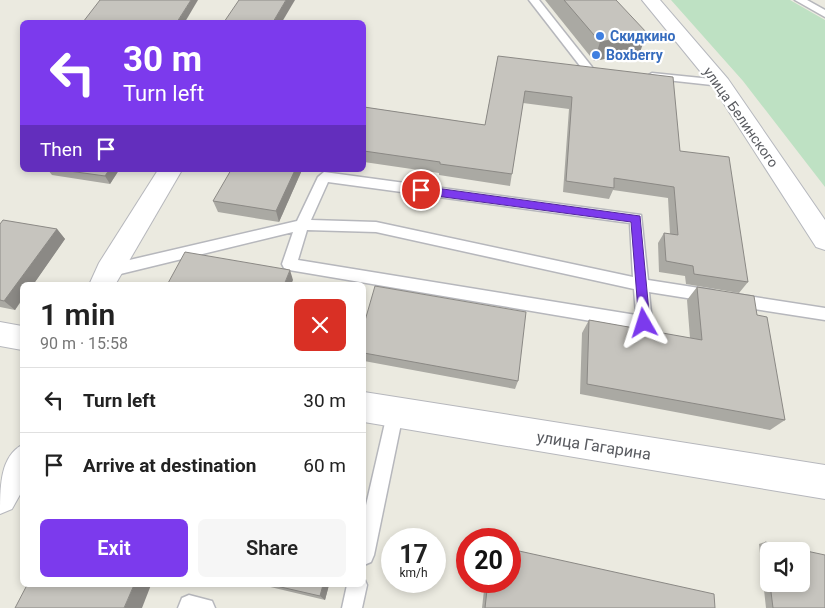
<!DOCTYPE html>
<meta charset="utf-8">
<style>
:root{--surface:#fff;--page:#f6f6f6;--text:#222;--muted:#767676;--line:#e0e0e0;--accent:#7c3aed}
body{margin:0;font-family:Roboto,sans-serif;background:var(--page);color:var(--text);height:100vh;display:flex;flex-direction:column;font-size:19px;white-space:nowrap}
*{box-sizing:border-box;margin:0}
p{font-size:16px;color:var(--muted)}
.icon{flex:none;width:28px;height:28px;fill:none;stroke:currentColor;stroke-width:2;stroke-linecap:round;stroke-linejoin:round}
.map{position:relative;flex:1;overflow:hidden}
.side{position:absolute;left:20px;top:282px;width:346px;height:305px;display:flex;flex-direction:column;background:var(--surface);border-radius:8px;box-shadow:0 2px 8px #0003}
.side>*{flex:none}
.hud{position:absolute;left:20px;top:20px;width:346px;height:152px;border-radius:8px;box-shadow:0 2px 8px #0003;background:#7c3aed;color:#fff;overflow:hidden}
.fabs{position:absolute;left:760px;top:542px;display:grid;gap:10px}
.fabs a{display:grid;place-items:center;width:50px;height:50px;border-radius:8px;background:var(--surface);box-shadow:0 2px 8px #0003;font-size:25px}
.speed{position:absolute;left:381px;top:528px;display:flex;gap:10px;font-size:25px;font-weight:700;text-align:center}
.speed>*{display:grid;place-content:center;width:65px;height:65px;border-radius:50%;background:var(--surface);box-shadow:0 2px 8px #0003;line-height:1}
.speed small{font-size:12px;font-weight:400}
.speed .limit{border:8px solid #d22;background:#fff;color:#111}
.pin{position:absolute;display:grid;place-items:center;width:42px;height:42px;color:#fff;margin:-21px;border:2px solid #fff;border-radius:50%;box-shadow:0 1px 5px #0007}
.me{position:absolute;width:55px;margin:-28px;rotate:354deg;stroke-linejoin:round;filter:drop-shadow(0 0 4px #0008)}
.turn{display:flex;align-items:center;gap:18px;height:105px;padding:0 20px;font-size:22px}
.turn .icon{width:65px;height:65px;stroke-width:2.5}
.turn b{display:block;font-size:35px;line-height:42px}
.then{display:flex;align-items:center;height:48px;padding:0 20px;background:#0003;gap:10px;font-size:19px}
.round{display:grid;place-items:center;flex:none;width:52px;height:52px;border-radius:8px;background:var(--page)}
.headline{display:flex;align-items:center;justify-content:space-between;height:85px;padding:0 20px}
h1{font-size:30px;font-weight:600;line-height:38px}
.cta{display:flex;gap:10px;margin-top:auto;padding:10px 20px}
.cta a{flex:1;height:58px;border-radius:8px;background:var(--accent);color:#fff;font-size:20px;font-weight:600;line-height:58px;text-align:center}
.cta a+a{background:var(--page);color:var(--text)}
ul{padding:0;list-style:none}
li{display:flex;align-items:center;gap:15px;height:65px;padding:0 20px;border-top:1px solid var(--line)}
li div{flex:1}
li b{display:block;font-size:19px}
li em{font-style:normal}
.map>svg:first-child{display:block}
.green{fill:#bee1c3}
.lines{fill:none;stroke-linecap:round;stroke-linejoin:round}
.lane-casing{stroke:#b6b7bc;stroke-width:3}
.street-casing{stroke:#b6b7bc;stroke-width:2}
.secondary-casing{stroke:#b6b8be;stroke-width:2}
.lane{fill:#fff;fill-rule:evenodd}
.street{fill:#fff;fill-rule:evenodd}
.secondary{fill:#fff;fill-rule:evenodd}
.wall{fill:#aaa9a3;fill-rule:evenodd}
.shaded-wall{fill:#8b8985}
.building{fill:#c6c4be;stroke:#8b8985}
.route{fill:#7c3aed;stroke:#51269a}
.shop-dot{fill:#3f7fe0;stroke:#fff;stroke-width:2}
.labels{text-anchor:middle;stroke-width:4.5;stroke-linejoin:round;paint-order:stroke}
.far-shop-label{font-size:14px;font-weight:bold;fill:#366cbe;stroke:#fff;text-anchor:start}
.far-street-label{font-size:14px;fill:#595b60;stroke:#fff}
.street-label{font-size:16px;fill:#595b60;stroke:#fff}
</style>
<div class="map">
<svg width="825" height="608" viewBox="0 0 825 608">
<rect width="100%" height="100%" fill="#ebeae0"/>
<polygon class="green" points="671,0 790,0 825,20 825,187 743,81"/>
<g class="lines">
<defs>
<g id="lane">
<polygon points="529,0 539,0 592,67 592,71 584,71"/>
<polygon points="795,0 807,0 825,10 825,17"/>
<polygon points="652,73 721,80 727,83 721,86 648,78 647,76"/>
<path d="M324,172l317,43 7,65 64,10 5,2 2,4 -2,4 -5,2 -63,-10 3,31 -3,5 -5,2 -355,-60 -5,-2 -2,-4 11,-32 -185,45 -5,-2 -2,-4 2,-4 5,-2 189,-44 21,-44zM328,182l302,41 3,54 -257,-55 -65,-2zM307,230l69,2 258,57 2,26 -338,-55z"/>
<polygon points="735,294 825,308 825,320 735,306 730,304 728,300 730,296"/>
<polygon points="395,406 401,408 403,414 374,555 371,562 364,565 364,514 387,414 389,408"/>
<polygon points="364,578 367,585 362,608 342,608 347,585 364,585"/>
<polygon points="189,595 212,601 215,608 178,608 182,598"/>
</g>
<g id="street">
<polygon points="158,170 182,170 115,285 89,285 99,263"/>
<polygon points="0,322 22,326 22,350 0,346"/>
<polygon points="364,392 825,465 825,499 364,422"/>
<path d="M22,445v46l-10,18 -12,5c0,-27 0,-57 22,-69z"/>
</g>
<polygon id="secondary" points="642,0 660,0 728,79 825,220 825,250 816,247 713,87"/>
</defs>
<use href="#lane" class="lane-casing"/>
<use href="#street" class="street-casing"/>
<use href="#secondary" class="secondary-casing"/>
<use href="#lane" class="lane"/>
<use href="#street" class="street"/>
<use href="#secondary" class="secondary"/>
</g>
<g class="wall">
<polygon points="545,0 616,0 640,52 594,61"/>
<polygon points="498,56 680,151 748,282 739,293 686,284 685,276 659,272 658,243 664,233 670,234 668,198 613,190 609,199 563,192 569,109 523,103 510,186 439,175 439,173 364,162 364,107 485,125"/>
<polygon points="48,170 119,170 110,184 52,175"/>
<polygon points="302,170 279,222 218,212 213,201"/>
<polygon points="0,224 57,229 65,239 15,310 0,307"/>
<polygon points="697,287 757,315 785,420 770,430 580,394 582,333 589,320 690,338 687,300"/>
<polygon points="364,324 518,381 515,389 364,361"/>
<path d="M765,542l60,66h-59l-7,-64zM769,551l32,33h-32z"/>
<polygon points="485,581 510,581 715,608 482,608"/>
<polygon points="262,585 329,585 325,600"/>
</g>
<g class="shaded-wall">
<polygon points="191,0 198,0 185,22 177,22"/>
<polygon points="286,0 295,0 282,22 273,22"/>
<polygon points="647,33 640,52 594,61 600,42"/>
<polygon points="109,170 119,170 110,184 105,176"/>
<polygon points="295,170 302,170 279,222 276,211"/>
<polygon points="57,229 65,239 33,285 22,285 22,299 15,310 4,301"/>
<polygon points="290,270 293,280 291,285 284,285"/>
<polygon points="134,585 151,585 142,608 124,608"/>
<polygon points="323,585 329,585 325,600 320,596"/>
</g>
<g class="building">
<polygon points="100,0 191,0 177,22 83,22"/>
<polygon points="239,0 286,0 273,22 224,22"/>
<polygon points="564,0 616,0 647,33 600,42"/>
<polygon points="498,56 673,77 680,151 729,157 748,282 694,274 693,266 666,261 664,233 678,235 674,187 614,178 614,188 566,181 572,97 525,91 512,174 440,164 440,162 364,151 364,107 485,125"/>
<polygon points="62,170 109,170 105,176"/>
<polygon points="231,170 295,170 276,211 213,201"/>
<polygon points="3,220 57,229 4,301 0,300 0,224"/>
<polygon points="185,252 290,270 284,285 167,285"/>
<polygon points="375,286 526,312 518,381 364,353 364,324"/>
<polygon points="697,287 754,296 757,315 767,317 785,420 587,384 589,320 702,340"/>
<polygon points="765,542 825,555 825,608 773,608 770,584 801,584 801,551 769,551 769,574"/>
<polygon points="510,549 714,594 715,608 485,608 488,581 510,581"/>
<polygon points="27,585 134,585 124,608 15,608"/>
<polygon points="272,585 323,585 320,596"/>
</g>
<polygon class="route" points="421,186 640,216 650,323 649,327 644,328 639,323 631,222 421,194 416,190"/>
<g class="shop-dot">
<circle cx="600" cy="36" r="5"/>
<circle cx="596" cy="55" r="5"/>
</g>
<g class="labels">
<g class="far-shop-label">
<text x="610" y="41">Скидкино</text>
<text x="606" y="60">Boxberry</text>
</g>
<g class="far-street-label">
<text transform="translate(741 117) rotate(55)" y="5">улица Белинского</text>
</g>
<g class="street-label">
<text transform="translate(594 445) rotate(9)" y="6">улица Гагарина</text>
</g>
</g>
</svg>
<div class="fabs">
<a><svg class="icon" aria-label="sound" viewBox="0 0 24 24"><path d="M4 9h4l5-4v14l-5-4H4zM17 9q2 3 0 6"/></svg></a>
</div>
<div class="speed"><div>17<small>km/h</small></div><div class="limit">20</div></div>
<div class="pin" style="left:421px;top:190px;background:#d93025"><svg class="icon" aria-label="arrive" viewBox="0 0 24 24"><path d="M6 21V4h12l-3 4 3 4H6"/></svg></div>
<svg class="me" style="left:644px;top:323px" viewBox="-20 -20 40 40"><path d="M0-17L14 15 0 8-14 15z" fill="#7c3aed" stroke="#fff" stroke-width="4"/></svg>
<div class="hud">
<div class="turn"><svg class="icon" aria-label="left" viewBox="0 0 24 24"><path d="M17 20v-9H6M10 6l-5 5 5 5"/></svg><div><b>30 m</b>Turn left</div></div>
<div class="then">Then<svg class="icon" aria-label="arrive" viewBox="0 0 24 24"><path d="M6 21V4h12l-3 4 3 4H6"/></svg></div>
</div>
<section class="side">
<div class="headline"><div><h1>1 min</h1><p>90 m · 15:58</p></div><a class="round" style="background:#d93025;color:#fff"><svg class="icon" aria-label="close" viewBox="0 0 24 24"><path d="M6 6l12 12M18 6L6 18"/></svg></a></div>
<ul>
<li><svg class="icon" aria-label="left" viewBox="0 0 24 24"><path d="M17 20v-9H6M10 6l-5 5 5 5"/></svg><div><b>Turn left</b></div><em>30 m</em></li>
<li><svg class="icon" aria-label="arrive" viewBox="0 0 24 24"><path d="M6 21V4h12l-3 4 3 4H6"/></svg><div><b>Arrive at destination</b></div><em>60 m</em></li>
</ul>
<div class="cta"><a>Exit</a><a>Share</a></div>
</section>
</div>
